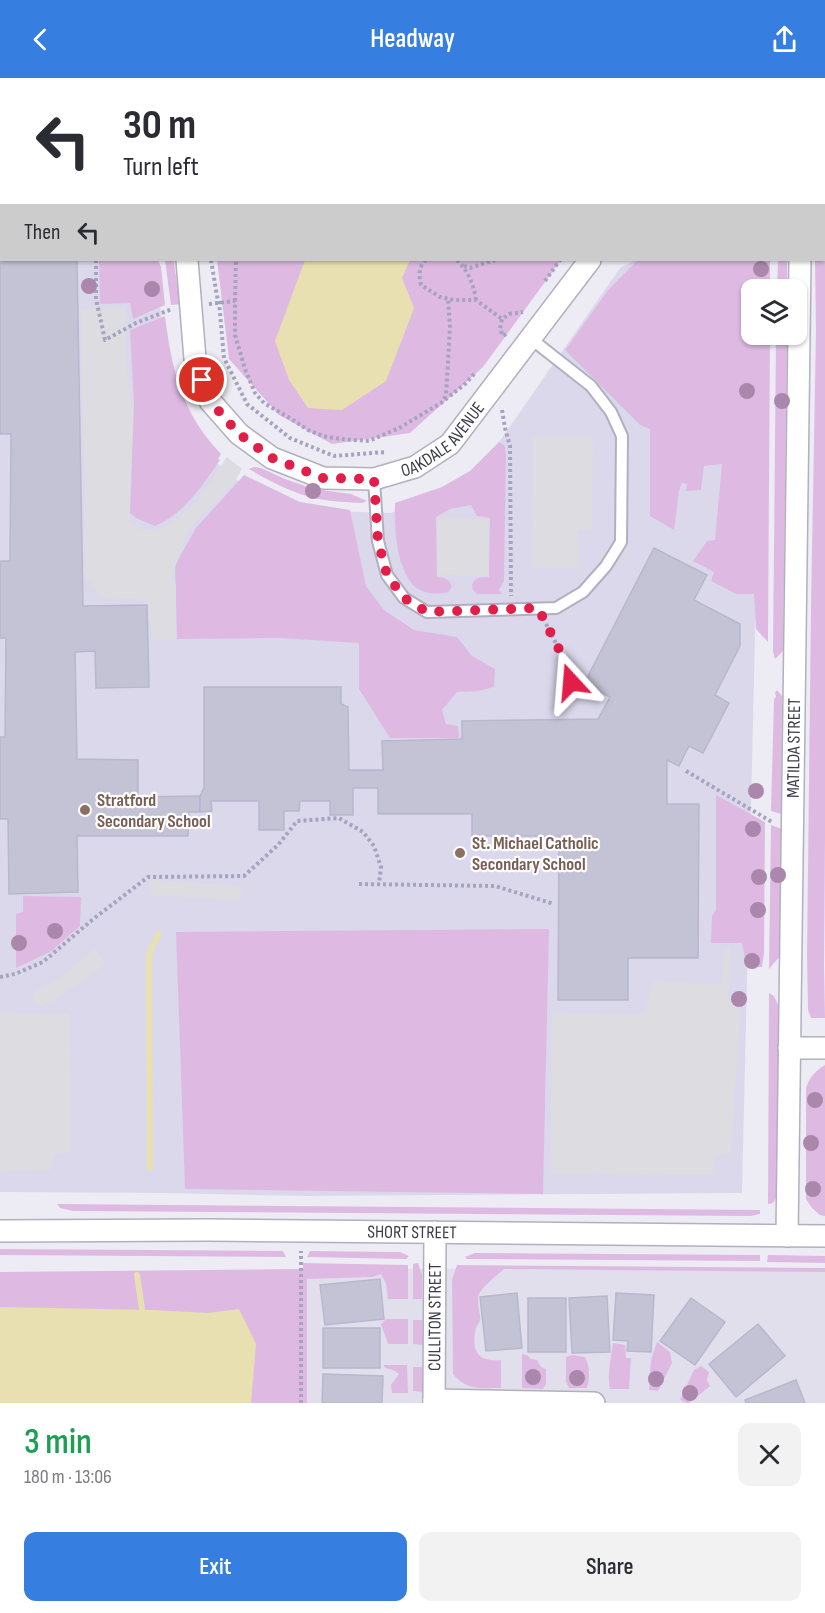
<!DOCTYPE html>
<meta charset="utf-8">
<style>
:root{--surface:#fff;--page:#f2f2f3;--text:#2b2b33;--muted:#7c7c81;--accent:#377ee1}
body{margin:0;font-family:"Sofia Sans Condensed",sans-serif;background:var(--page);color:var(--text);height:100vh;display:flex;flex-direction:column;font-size:22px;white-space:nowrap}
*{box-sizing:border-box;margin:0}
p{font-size:20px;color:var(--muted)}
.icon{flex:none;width:33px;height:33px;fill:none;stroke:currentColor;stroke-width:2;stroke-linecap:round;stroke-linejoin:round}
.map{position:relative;height:1325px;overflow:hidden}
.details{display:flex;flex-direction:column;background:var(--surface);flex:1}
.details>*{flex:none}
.top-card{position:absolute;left:0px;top:0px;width:825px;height:183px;box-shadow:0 2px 4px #0004;background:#fff;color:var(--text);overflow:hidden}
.buttons{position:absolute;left:741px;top:201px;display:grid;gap:12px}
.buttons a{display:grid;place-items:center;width:66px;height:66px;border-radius:12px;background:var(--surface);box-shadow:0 2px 4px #0004;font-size:30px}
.pin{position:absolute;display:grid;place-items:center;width:51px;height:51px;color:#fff;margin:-26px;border:3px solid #fff;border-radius:50%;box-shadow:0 2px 6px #0007}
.me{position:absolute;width:66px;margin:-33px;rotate:341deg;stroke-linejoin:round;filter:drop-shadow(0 0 4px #0008)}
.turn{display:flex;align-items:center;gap:21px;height:126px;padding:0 24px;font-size:27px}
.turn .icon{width:78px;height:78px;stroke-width:2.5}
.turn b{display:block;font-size:42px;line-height:51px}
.then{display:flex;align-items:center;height:57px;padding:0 24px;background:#0003;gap:12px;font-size:22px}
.round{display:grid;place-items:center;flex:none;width:63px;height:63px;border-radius:12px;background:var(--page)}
.summary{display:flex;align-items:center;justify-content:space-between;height:102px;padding:0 24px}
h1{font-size:36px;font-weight:600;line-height:45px;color:#1e9e55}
.cta{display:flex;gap:12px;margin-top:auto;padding:12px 24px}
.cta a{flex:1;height:69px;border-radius:12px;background:var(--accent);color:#fff;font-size:24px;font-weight:600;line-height:69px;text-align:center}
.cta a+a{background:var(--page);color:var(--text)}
header{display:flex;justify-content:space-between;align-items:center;height:78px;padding:0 24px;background:var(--accent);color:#fff;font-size:27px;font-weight:600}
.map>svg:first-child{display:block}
.residential{fill:#e1dfec}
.education{fill:#dbd8ec}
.green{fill:#debae3}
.parking{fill:#dcdce1}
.water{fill:#e9e0b1}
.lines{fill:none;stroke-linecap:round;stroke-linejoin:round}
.stream{stroke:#e9e0b1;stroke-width:6}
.building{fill:#c4c3d5;stroke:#b8b7cf;stroke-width:1.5}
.lane-casing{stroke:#b1b0bf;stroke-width:14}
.street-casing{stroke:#b1b0bf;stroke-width:24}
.path{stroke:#a5a3bf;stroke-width:4;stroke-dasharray:3 3;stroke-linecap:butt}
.lane{stroke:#fff;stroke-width:10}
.street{stroke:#fff;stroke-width:21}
.tree{fill:#aa87ab}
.route{stroke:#e11d48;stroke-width:10;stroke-dasharray:0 18}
.education-dot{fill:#8d6e63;stroke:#fff;stroke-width:2}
.labels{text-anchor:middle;stroke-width:4.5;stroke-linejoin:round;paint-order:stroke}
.street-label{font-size:18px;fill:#3b3b48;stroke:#fff}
.education-label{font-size:18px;font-weight:bold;fill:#785e54;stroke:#fff;text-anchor:start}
</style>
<header><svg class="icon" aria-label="back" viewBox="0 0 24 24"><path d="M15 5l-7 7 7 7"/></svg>Headway<svg class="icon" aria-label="share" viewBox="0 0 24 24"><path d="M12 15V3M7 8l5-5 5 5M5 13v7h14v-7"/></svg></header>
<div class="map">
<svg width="825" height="1325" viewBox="0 0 825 1325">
<rect width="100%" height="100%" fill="#edecf4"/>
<polygon class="residential" points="825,1190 825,1325 307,1325 307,1191"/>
<polygon class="education" points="0,89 2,89 2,182 154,182 176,350 271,431 391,435 472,403 620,190 635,182 763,182 752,212 752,256 762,257 742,1115 306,1118 164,1115 0,1114"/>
<g class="green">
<polygon points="0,0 825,0 825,102 824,102 824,2 2,2 1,28 0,29"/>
<polygon points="824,164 825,164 825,759 824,888 825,940 811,940 808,932 807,878 811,529 816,252 815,182 824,182"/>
<polygon points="99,182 158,182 161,189 165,227 133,241 130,225 100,226"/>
<polygon points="165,182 173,182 174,185 180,226 171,227"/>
<polygon points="217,182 561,182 483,289 410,355 332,366 279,337 229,281"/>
<polygon points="638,182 770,182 770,211 752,212 752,256 770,257 768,564 756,551 754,516 736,516 711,503 714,494 693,483 707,463 715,462 722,386 704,388 701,412 686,413 687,406 682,405 679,413 674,452 650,438 650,351 640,347 565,272 608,212"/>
<polygon points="778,182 787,182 787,211 777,211"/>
<path d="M165,238c7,55 17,97 56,138l-3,5 2,1c-18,26 -35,53 -65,66l-19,-8 -6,-5 4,-109 -4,-74z"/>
<polygon points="787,257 783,573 775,581 773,573 776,257"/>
<path d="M499,364l6,4 1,9 -2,126 -5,9 3,4h-25l-4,-4 -1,-5c4,-9 8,-7 17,-8l1,-59 -13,-2 -6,-11 -21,4 -14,8 1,60c8,1 11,1 15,9l-3,6c-13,4 -32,1 -39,-11 -14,-20 -16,-55 -15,-78l47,-16 28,-16z"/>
<path d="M254,389l7,1 24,11 29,10 37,5 16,7 -5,2c-14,-1 -29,-1 -43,-4 -25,-5 -48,-17 -70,-30z"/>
<polygon points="244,397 300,424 350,432 366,508 384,532 414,552 457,559 472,578 495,591 494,609 478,613 457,614 442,632 446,646 458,648 459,660 390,660 359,611 359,565 279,560 177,561 175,487 196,450"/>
<polygon points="777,612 782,618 781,736 771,733 774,621 776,619 775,615"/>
<polygon points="716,717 765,744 764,876 762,889 747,889 742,865 711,865 712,838 716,832"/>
<polygon points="771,747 782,751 781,872 780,878 769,891"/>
<polygon points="23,818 81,819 80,848 50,874 16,890 16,836 23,834"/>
<polygon points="549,851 543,1116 185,1111 176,854"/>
<polygon points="769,915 774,918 779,929 778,1086 776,1120 773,1125 768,1126"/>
<path d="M825,987v151l-5,-1 -8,-7 -6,-9v-111c3,-10 9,-17 19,-23z"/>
<polygon points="57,1126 760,1132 760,1136 751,1138 73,1133 60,1130"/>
<polygon points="0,1171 283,1173 286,1179 0,1177"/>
<polygon points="310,1173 391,1174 400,1174 409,1178 406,1181 307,1179"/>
<polygon points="475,1175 760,1177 760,1183 467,1181 465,1179"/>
<polygon points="768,1177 825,1178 825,1185 767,1184"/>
<polygon points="303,1185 408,1187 408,1221 388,1221 386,1206 381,1196 372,1199 307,1201 307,1325 0,1325 0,1194 303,1191"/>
<polygon points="418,1185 422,1197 422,1221 413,1221 413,1186"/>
<path d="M457,1187l368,3v4l-321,-3c-6,5 -20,17 -24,23 -5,8 1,21 0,27 0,3 -3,6 -4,9 -5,22 1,34 25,32v28c-21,0 -34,3 -48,-14l-1,-94z"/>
<polygon points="386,1241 408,1241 408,1266 388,1266 381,1246"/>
<polygon points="413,1242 422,1242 423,1267 413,1266"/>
<polygon points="657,1264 670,1274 672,1285 658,1313 649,1312 651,1282"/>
<path d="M613,1265l12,2 1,13h5l-2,31h-19c-3,-16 1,-30 3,-46z"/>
<polygon points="522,1276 527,1277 531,1281 537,1282 541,1289 546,1291 546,1306 543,1311 522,1310"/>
<path d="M573,1277l12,2c5,10 5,20 2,31h-18l-3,-6v-25z"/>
<path d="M384,1287h23l1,28h-16l-1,-8 8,-11c-4,-5 -10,-4 -15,-7z"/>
<polygon points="701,1288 709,1294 707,1302 710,1308 689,1325 686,1325 680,1322 694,1292"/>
<polygon points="413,1289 423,1289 423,1314 413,1313"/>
</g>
<g class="parking">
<polygon points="126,230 125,277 133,337 129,443 139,451 160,452 192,429 227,379 242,391 233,406 188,452 172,499 176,507 176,561 153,563 146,522 102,519 84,497 85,421 81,231"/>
<polygon points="533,359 593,359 592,452 578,452 578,490 532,490"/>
<polygon points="438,440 489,441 488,498 437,497"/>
<polygon points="150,802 242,808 241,822 149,817"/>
<polygon points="96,870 106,886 54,922 37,929 33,915 58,901"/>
<polygon points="725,870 731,870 728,921 741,922 731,1073 715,1079 714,1097 550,1095 552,935 643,936 654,903 722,907"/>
<polygon points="0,935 69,936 71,1073 54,1076 51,1092 0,1093"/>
</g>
<g class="water">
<polygon points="305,182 410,182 402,200 414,230 386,303 342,332 308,330 289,302 275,263"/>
<polygon points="0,1229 152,1232 208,1235 239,1231 256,1266 251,1325 0,1325"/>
</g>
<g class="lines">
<g class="stream">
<polyline points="150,1090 149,876 159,855"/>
<polyline points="137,1197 142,1231"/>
</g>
</g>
<g class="building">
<polygon points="0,175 2,175 2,182 77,182 83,528 147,527 149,609 96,610 95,573 75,574 77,681 138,682 138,719 200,718 200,734 189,734 188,758 77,758 78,814 9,816 8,741 0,741 0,659 5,659 6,560 0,560 0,483 10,483 11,356 0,356"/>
<polygon points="654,470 707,497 694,522 740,546 740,568 715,617 729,625 703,675 689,668 679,688 667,682 667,726 699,726 698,880 628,880 628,922 558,922 559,758 472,758 472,736 378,736 378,710 353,710 353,737 330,737 330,723 300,723 299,733 284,733 284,752 259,752 259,723 211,723 212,733 200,734 200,718 204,710 204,609 341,609 341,626 348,629 349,692 383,692 382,663 462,661 462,643 598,641 610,619 584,606"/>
<polygon points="380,1201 384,1241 325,1247 320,1207"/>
<polygon points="517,1215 522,1270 486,1273 480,1219"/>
<polygon points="616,1215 654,1217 651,1274 627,1273 628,1263 613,1262"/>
<polygon points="607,1218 610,1274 572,1275 569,1220"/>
<rect x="528" y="1220" width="38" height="54"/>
<polygon points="691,1220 725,1244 695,1287 660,1263"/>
<polygon points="758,1246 785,1278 736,1319 709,1286"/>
<rect x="323" y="1250" width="57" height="40"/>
<polygon points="323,1296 383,1298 382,1325 322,1325"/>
<polygon points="796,1302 805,1325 746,1325 745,1322"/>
</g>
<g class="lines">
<defs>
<polyline id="lane" points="374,401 378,463 387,497 404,520 427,534 556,530 583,514 606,488 621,464 622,358 611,334 591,308 530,260"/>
<g id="street">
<polyline points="802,2 802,0"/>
<polyline points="0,56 2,56"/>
<polyline points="824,130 825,130"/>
<path id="s1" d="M187,182l8,99 15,42 29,33 33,24 51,20 51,1 41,-12 35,-23 140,-184"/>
<polyline points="789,970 825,970"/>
<path id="s2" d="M0,1153l208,-1 617,6"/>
<path id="s3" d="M787,1158l13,-976"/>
<polyline points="434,1322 594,1325"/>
<path id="s4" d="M434,1325l1,-171"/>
</g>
</defs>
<use href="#lane" class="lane-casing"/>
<use href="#street" class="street-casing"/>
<g class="path">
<polyline points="276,0 279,0"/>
<polyline points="509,0 538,0"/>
<polyline points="584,0 587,2"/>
<polyline points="731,0 732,2"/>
<polyline points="203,2 206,0"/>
<polyline points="217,2 217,0"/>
<polyline points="96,182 96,221 105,262 136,245 172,231"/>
<polyline points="211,182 217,218 219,224 224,280 247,326 290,360 334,378 386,374"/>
<path d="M426,182c-8,7 -7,15 -5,25l19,12 14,3h22l26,19"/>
<path d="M457,182c11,11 17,25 19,40"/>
<polyline points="464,188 470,190 495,182"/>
<polyline points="545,203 560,182"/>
<polyline points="235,223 236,182"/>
<polyline points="209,226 235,223 235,257 245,291 255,315 264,325 290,340 308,352 323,358 340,361 369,363 399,350 441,325 465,306 475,295"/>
<polyline points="506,256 503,258 500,251 502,241 509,236 523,234"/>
<polyline points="444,321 446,317 450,249 448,220"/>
<polyline points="502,332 505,350 510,368 511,518"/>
<polyline points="546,546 563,579 571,604 595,619"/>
<polyline points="686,693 772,744"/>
<polyline points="359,806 495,808 554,826"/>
<polyline points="0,899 15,896 43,884 92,842 148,799 244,798 278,767 297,743 339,740 363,754 374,768 381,789 379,806"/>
<polyline points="301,1325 301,1173"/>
</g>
<use href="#lane" class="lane"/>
<use href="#street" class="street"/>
</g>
<g class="tree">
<circle cx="761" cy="191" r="8"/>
<circle cx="89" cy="208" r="8"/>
<circle cx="152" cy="211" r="8"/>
<circle cx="747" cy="313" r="8"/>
<circle cx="782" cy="323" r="8"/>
<circle cx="313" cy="413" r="8"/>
<circle cx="756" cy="713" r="8"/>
<circle cx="753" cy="751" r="8"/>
<circle cx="778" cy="797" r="8"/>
<circle cx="759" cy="799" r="8"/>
<circle cx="758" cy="832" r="8"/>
<circle cx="55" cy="853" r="8"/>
<circle cx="19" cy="865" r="8"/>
<circle cx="752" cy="883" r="8"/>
<circle cx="739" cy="921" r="8"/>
<circle cx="815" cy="1022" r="8"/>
<circle cx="811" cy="1065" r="8"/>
<circle cx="813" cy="1111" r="8"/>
<circle cx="533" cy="1299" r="8"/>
<circle cx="577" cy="1300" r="8"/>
<circle cx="656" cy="1301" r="8"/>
<circle cx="690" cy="1315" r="8"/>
</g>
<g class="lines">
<polyline class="route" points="202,302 210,323 239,356 272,380 323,400 374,401 378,463 387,497 404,520 427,534 538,530 563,579 571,604"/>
</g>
<g class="education-dot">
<circle cx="85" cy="732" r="6"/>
<circle cx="460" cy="775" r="6"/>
</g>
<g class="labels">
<g class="street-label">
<text dy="6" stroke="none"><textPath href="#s1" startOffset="416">OAKDALE AVENUE</textPath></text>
<text dy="6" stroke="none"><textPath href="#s3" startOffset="488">MATILDA STREET</textPath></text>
<text dy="6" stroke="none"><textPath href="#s2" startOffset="412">SHORT STREET</textPath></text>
<text dy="6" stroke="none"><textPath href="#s4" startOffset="86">CULLITON STREET</textPath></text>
</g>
<g class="education-label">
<text x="97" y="728">Stratford<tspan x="97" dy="21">Secondary School</tspan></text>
<text x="472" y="771">St. Michael Catholic<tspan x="472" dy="21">Secondary School</tspan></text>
</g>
</g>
</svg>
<div class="buttons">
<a><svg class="icon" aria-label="layers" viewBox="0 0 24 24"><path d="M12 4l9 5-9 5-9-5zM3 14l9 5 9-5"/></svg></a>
</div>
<div class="pin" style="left:202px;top:302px;background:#d93025"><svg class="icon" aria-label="arrive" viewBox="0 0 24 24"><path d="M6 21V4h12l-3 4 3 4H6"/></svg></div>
<svg class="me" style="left:571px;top:604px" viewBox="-20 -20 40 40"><path d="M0-17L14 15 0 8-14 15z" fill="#e11d48" stroke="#fff" stroke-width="4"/></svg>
<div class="top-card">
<div class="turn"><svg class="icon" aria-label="left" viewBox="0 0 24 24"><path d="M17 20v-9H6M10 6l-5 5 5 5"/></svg><div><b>30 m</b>Turn left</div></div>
<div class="then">Then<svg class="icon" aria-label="left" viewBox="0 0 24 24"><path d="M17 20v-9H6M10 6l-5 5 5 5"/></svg></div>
</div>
</div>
<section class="details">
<div class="summary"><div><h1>3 min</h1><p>180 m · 13:06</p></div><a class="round"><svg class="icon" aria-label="close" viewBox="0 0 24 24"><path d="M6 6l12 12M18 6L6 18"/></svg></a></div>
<div class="cta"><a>Exit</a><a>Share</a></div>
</section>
